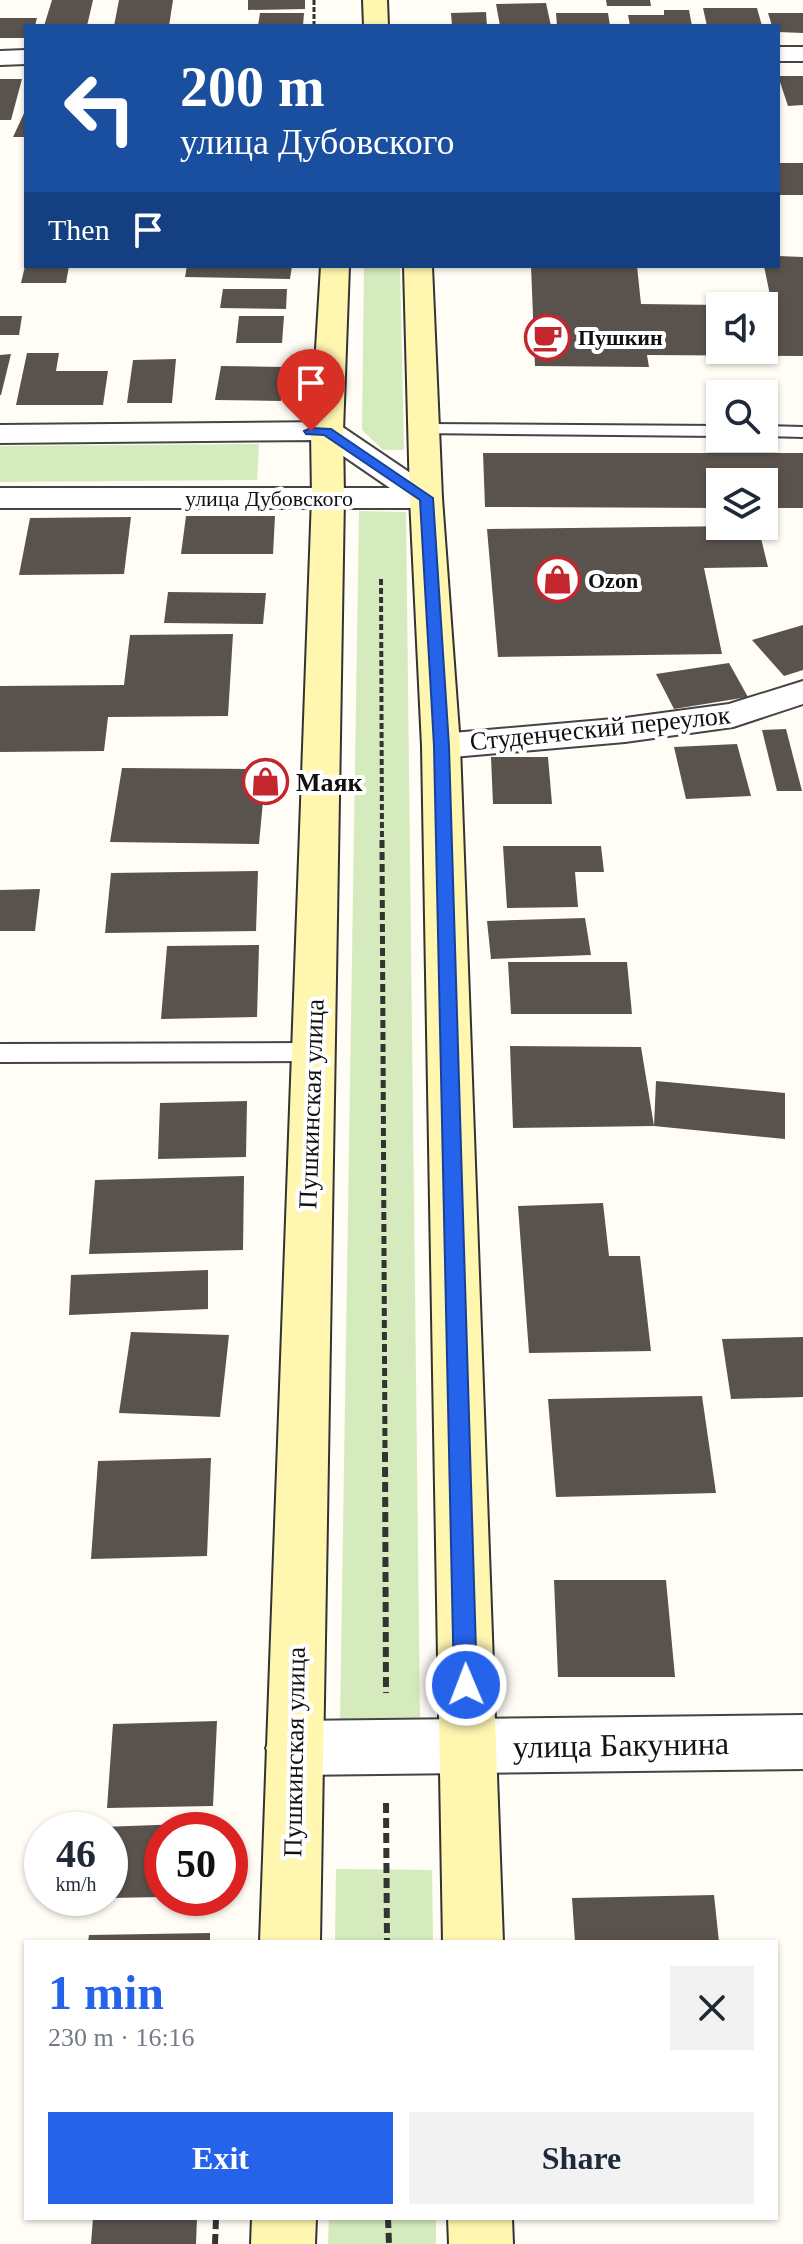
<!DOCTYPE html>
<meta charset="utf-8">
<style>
:root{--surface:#fff;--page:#f2f2f3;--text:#1f2937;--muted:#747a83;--accent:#2563eb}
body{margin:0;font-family:"Times New Roman",serif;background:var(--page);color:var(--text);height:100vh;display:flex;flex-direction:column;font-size:30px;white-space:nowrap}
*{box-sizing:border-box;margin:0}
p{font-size:26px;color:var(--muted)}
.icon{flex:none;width:44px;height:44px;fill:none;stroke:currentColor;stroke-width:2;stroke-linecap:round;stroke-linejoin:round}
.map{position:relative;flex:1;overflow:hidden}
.panel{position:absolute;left:24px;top:1940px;width:754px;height:280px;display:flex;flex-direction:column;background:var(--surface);border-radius:0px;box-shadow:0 2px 6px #0004}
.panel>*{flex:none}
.banner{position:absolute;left:24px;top:24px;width:756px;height:244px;border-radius:0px;box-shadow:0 2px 6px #0004;background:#1a4fa0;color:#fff;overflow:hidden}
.tools{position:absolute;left:706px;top:292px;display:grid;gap:16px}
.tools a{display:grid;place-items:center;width:72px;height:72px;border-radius:0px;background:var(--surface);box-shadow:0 2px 6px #0004;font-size:40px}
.speed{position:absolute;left:24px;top:1812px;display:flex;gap:16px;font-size:40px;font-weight:700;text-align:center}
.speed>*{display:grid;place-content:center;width:104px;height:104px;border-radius:50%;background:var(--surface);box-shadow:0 2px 6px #0004;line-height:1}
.speed small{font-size:20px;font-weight:400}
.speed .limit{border:12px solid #d22;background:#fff;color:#111}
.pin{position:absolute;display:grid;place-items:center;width:68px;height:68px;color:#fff;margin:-82px -34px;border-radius:50% 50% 50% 0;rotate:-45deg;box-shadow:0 0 8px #0007}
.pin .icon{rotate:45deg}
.me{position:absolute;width:88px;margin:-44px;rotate:359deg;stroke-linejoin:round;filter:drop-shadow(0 0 6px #0008)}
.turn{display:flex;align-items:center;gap:28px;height:168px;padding:0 24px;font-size:36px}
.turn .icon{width:104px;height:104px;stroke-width:2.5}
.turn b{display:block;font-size:56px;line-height:68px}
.then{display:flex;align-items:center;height:76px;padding:0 24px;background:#0003;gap:16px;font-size:30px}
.round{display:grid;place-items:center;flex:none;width:84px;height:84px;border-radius:0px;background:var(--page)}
.overview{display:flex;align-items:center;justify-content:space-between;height:136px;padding:0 24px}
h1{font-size:48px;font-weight:700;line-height:60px;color:var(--accent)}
.button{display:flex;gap:16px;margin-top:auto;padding:16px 24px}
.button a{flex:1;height:92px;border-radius:0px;background:var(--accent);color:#fff;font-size:32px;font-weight:700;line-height:92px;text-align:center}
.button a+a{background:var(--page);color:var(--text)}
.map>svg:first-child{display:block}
.green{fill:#d5ebbd}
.building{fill:#5a524d}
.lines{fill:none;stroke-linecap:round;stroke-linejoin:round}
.lane-casing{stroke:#444;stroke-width:4}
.street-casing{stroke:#444;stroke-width:4}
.secondary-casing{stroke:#333;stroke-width:4}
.path-far3{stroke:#333;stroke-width:3;stroke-dasharray:5 2;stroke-linecap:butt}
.path-far2{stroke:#333;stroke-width:4;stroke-dasharray:6 3;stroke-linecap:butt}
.path-far1{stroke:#333;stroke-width:5;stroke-dasharray:8 4;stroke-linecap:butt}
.path{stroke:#333;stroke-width:6;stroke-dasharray:10 5;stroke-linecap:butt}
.lane{fill:#fff;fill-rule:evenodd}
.street{fill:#fff;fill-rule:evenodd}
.secondary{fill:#fff6b0;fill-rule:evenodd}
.route{fill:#2563eb;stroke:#184099;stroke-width:2}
.labels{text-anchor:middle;stroke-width:8;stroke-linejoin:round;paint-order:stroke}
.far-poi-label{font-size:22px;font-weight:bold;fill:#111;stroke:#fff;text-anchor:start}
.far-street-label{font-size:22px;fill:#111;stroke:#fff}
.street-label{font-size:26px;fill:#111;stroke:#fff}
.poi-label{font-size:26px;font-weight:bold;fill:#111;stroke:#fff;text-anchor:start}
.near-street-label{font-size:32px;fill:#111;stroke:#fff}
</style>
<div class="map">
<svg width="803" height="2244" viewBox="0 0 803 2244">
<rect width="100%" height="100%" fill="#fffdf5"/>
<g class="green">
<polygon points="364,266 400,266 404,450 383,450 362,430"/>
<polygon points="259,444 257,480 0,482 0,446"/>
<polygon points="359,511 406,512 420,1722 340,1722"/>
<polygon points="336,1869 432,1870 433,1942 335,1942"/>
<polygon points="329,2218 436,2218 436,2244 328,2244"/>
</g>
<g class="building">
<polygon points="52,0 93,0 87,26 44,26"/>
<polygon points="119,0 173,0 169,26 114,26"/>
<polygon points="248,0 305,0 305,9 248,10"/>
<polygon points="606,0 650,0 651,6 607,6"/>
<polygon points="546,3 551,26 500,26 496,4"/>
<polygon points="703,8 757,8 762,26 707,26"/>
<polygon points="664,10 689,10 692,26 630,26 628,15 664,15"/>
<polygon points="486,12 487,26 452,26 451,13"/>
<polygon points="260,13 304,13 303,26 258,26"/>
<polygon points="556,13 608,13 610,26 557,26"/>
<polygon points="768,13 803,13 803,33 778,32 778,26 772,26"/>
<polygon points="0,18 37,18 35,26 26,26 26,38 0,38"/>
<polygon points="778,76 803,76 803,105 788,106"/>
<polygon points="0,79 22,79 11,120 0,120"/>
<polygon points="26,109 26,137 13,137"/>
<rect x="778" y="163" width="25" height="32"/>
<polygon points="778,256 803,257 803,356 647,355 649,367 535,366 531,266 637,266 641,304 720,305 720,350 764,350 764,305 772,305 764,266 778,266"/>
<polygon points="25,266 69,266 66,283 21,283"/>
<polygon points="187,266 292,266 290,279 185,277"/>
<polygon points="223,289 287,289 286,309 220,308"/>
<polygon points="0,316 22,316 19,335 0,335"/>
<polygon points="239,316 284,316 282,343 236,343"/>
<polygon points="27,353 59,353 56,371 108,371 103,405 16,405"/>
<polygon points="11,354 1,395 0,395 0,355"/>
<polygon points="176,359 172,403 127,403 133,360"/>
<polygon points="221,366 286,367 281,401 215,400"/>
<polygon points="483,453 803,453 803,508 764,508 764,482 720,482 720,508 485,507"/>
<polygon points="186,516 275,516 273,554 181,554"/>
<polygon points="131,517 124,574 19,575 30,518"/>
<polygon points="740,526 758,526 768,567 704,568 722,654 498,657 487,529"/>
<polygon points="168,592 266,593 263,624 164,623"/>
<polygon points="803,625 803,670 784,676 752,640"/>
<polygon points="233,634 228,716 108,717 104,751 0,752 0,686 124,685 130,635"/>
<polygon points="729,663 748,697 674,709 656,674"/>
<polygon points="786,729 802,791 777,791 762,730"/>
<polygon points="737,744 751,796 686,799 674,747"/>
<polygon points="491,757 548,757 552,804 493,804"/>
<polygon points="122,768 266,769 259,844 110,842"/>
<polygon points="503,846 601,846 604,872 575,872 578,907 507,908"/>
<polygon points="258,871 256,931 105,933 111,873"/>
<polygon points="40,889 35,931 0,931 0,890"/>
<polygon points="585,918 591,955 491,959 487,921"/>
<polygon points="259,945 257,1017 161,1019 167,946"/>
<polygon points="508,962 627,962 632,1014 511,1014"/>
<polygon points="510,1046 641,1047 654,1126 513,1128"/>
<polygon points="656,1081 785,1093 785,1139 654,1126"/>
<polygon points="247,1101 246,1157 158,1159 160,1103"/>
<polygon points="244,1176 243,1250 89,1254 95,1180"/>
<polygon points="603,1203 609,1256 640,1256 651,1351 529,1353 518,1206"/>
<polygon points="208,1270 208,1309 69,1315 71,1275"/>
<polygon points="131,1332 229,1335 220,1417 119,1413"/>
<polygon points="803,1337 803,1397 731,1399 722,1339"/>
<polygon points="702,1396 716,1493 556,1497 548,1399"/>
<polygon points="211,1458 207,1556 91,1559 98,1461"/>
<polygon points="554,1580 666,1580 675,1677 558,1677"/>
<polygon points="217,1721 213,1806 107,1808 113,1724"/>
<polygon points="212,1823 212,1830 162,1830 162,1897 110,1898 110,1830 102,1830 102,1827"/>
<polygon points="714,1895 719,1942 575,1942 572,1898"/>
<polygon points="210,1933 210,1942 88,1942 89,1935"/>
<polygon points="93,2218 197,2218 196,2244 91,2244"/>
</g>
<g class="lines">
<defs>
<g id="lane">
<polygon points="424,424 720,426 720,436 418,433 415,429 418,425"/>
<polygon points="764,426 803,427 803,437 764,436"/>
<polygon points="312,1043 320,1046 324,1052 320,1058 312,1061 0,1062 0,1044"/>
</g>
<g id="street">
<rect x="778" y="47" width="25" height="14"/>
<polygon points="26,50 26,64 0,65 0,51"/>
<polygon points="327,422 338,424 437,491 442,498 437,505 426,508 0,508 0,488 390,488 320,440 0,443 0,425"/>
<polygon points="803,681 803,704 733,727 625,742 441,758 428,755 422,746 428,737 441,734 625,718 729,704"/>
<polygon points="803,1715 803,1769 294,1775 274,1767 266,1748 274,1729 294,1721"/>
</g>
<g id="secondary">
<polygon points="363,0 387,0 388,26 364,26"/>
<polygon points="321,266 349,266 343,431 344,497 320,1942 260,1942 312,497 311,431"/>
<polygon points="404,266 432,266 442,498 460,746 503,1942 443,1942 422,746 410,498"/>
<polygon points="252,2218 316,2218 315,2244 251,2244"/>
<polygon points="448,2218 512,2218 513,2244 449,2244"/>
</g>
</defs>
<use href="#lane" class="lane-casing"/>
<use href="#street" class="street-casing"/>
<use href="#secondary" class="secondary-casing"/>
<polyline class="path-far3" points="314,0 314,26"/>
<polyline class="path-far2" points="381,579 382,842"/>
<polyline class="path-far1" points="382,840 385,1454"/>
<g class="path">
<polyline points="385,1452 386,1693"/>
<polyline points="386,1803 387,1942"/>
<polyline points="388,2218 389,2244"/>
<polyline points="215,2244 216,2218"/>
</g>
<use href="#lane" class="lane"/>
<use href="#street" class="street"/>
<use href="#secondary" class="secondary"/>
</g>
<polygon class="route" points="311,428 331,429 433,498 449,746 477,1685 474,1693 466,1696 458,1693 454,1685 434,746 420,500 324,435 306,434 304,431"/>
<defs>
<symbol id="cafe-ring" viewBox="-11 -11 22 22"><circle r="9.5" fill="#fff" stroke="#c4262e" stroke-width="1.5"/><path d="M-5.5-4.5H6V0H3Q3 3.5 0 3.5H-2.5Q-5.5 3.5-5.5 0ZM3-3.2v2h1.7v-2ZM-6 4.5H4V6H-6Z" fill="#c4262e"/></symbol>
<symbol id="shop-ring" viewBox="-11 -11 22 22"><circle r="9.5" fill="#fff" stroke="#c4262e" stroke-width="1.5"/><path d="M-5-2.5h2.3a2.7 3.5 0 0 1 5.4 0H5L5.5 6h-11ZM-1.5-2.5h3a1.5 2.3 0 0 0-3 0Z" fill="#c4262e"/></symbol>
</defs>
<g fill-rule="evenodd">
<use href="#cafe-ring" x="522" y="312" width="51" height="51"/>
<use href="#shop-ring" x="532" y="554" width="51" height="51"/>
<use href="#shop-ring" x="240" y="756" width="51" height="51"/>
</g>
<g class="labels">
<g class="far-poi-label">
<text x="578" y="345">Пушкин</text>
<text x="588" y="588">Ozon</text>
</g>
<g class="far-street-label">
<text x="269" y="506">улица Дубовского</text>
</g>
<g class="street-label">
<text transform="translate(600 728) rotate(-6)" y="9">Студенческий переулок</text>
<text transform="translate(311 1104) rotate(-88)" y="9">Пушкинская улица</text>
<text transform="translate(294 1752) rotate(-89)" y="9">Пушкинская улица</text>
</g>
<g class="poi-label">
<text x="296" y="791">Маяк</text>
</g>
<g class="near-street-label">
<text transform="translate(621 1745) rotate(-1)" y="11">улица Бакунина</text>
</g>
</g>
</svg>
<div class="tools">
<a><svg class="icon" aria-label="sound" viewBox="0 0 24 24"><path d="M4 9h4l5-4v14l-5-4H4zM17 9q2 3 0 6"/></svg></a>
<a><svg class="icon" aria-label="search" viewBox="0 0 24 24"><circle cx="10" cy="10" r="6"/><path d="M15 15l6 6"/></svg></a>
<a><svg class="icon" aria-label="layers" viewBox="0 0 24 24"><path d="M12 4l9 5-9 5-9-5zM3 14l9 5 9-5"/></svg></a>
</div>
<div class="speed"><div>46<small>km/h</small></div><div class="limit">50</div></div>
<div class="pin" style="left:311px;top:431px;background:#d93025"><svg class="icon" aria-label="arrive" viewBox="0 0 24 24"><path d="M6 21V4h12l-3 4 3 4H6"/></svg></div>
<svg class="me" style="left:466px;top:1685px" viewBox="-20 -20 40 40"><circle r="17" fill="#2563eb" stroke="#fff" stroke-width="3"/><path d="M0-11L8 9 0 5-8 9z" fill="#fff"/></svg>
<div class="banner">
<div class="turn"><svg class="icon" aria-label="left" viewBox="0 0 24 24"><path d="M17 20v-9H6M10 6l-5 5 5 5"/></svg><div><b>200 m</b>улица Дубовского</div></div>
<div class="then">Then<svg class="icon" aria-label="arrive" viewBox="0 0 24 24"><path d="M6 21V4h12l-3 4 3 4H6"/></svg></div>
</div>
<section class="panel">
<div class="overview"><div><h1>1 min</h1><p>230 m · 16:16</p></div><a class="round"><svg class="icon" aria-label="close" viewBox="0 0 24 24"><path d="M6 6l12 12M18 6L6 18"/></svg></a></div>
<div class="button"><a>Exit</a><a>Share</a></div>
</section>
</div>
